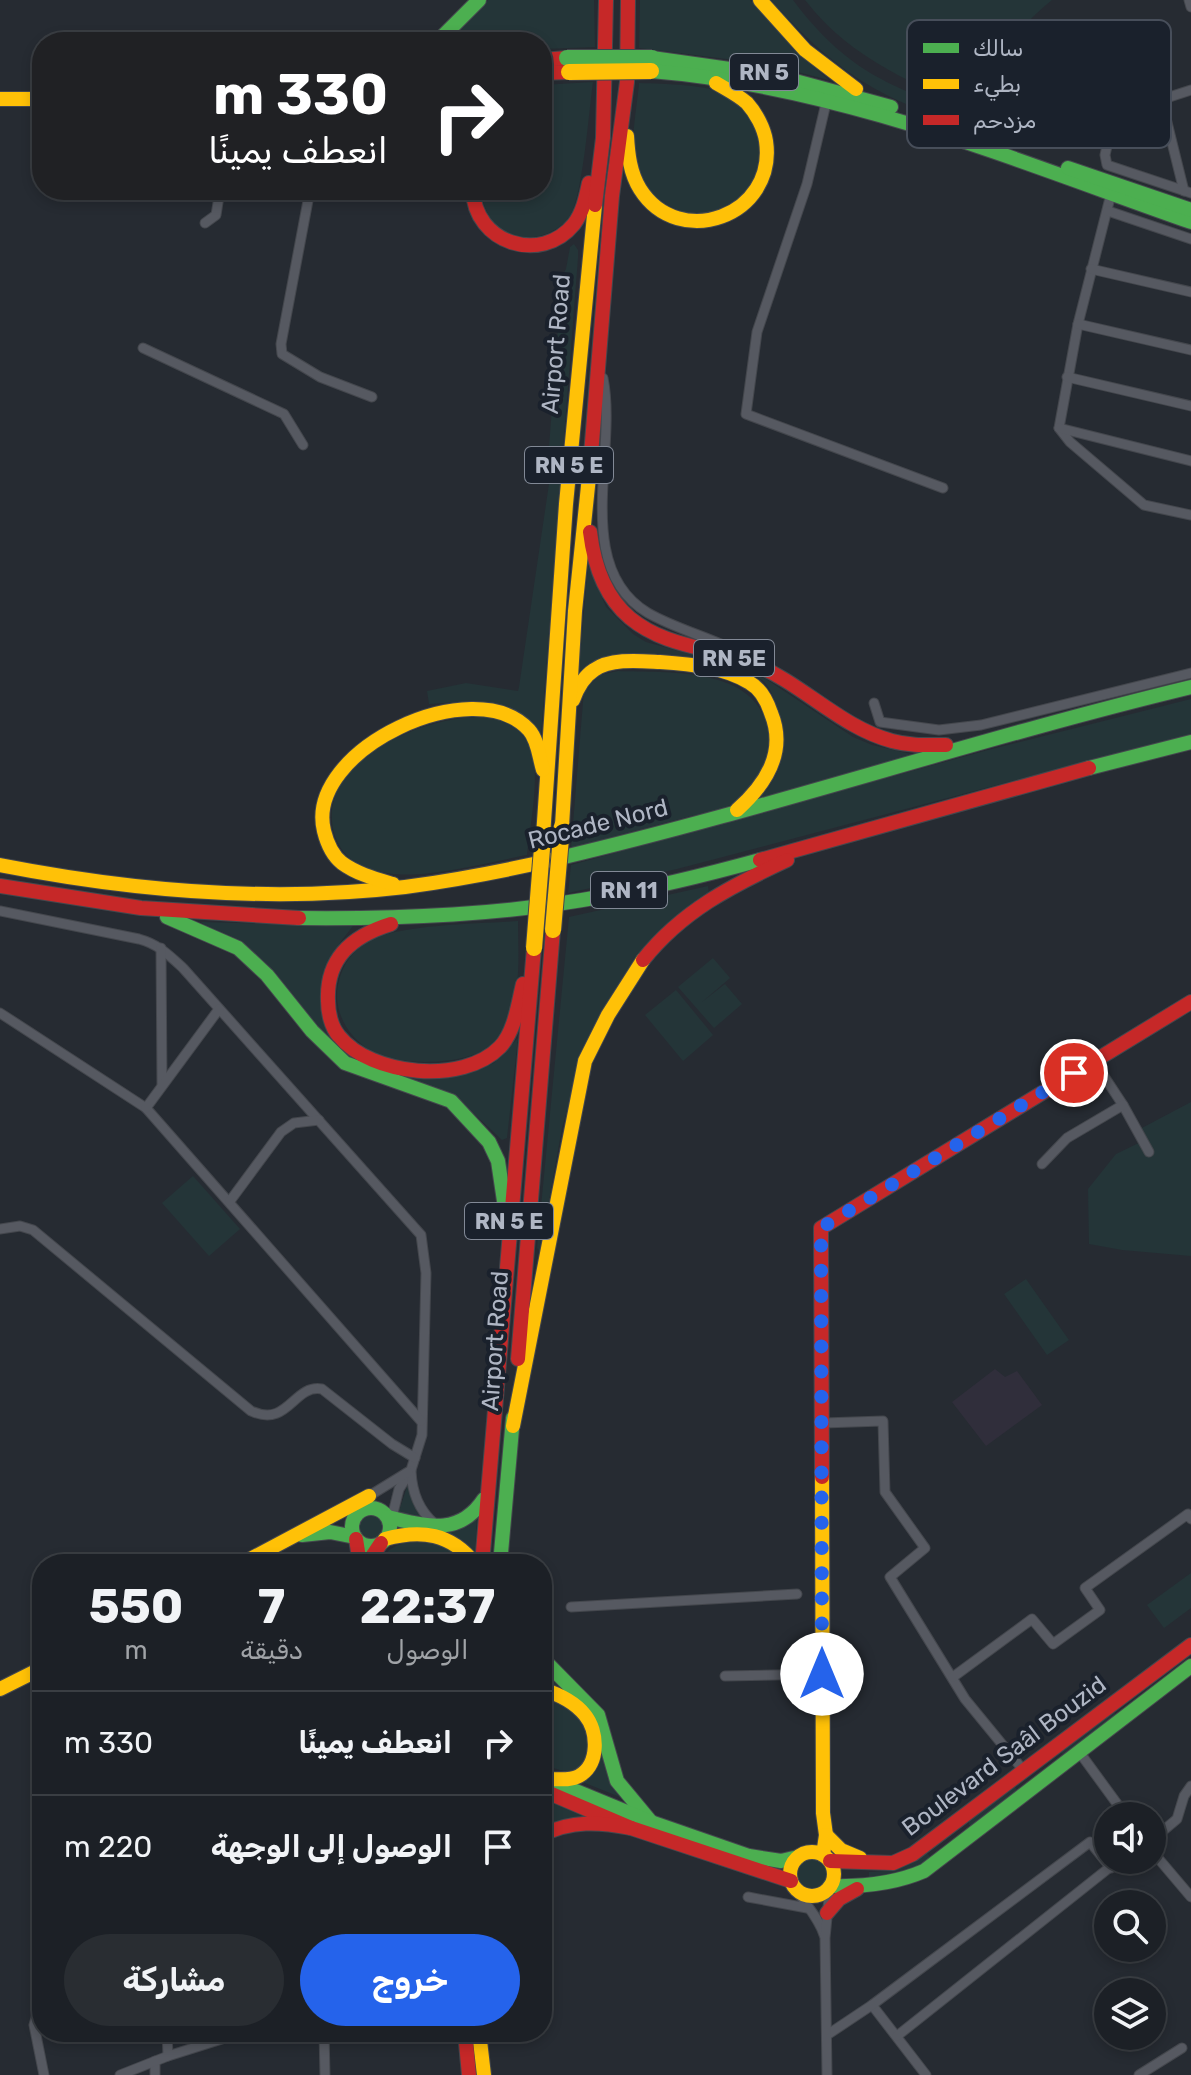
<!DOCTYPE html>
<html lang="ar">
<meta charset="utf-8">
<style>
:root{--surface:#1c2026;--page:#292d32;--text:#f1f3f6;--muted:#a0a3a7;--line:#3a3e43;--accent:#2563eb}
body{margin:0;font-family:Rubik,Vazirmatn,sans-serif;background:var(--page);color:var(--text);direction:rtl;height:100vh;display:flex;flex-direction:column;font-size:30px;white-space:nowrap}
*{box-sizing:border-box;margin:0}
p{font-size:26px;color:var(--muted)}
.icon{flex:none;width:44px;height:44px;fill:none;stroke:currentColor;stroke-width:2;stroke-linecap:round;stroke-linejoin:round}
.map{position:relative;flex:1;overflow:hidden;direction:ltr}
.side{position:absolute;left:32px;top:1554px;width:520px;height:488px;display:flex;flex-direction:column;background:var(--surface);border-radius:32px;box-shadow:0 4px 12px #0003,0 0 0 2px var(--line);direction:rtl}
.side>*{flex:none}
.banner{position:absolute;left:32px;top:32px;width:520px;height:168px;border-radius:32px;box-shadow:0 4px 12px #0003,0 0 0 2px var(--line);direction:rtl;background:#202124;color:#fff;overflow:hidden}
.buttons{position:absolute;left:1094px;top:1802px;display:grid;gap:16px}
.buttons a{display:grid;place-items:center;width:72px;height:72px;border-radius:50%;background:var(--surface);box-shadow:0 4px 12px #0003,0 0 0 2px var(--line);font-size:40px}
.pin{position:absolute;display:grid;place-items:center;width:68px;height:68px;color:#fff;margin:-34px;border:4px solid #fff;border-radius:50%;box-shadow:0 2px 8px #0007}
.me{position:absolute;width:88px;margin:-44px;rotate:0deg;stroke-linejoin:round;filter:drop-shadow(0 0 6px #0008)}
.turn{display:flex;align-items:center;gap:28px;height:168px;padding:0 32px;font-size:36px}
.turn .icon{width:104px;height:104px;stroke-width:2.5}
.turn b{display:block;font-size:56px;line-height:68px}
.eta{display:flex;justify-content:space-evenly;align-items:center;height:136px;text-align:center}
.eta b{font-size:48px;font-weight:700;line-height:56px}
.action{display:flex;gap:16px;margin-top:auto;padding:16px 32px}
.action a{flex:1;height:92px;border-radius:48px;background:var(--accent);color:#fff;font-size:32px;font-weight:700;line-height:92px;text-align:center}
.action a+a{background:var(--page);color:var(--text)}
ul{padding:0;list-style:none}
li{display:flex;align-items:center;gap:24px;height:104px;padding:0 32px;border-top:2px solid var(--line)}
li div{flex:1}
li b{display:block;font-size:30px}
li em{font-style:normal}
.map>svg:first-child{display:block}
.medical{fill:#302e3b}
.green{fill:#243538}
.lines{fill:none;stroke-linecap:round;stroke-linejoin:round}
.street-casing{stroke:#44474d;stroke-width:11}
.fast-casing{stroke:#44474d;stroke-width:16}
.slow-casing{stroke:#44474d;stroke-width:16}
.jam-casing{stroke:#44474d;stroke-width:16}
.street{stroke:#565961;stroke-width:9}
.fast{stroke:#4caf50;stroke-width:14}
.slow{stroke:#ffc107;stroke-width:14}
.jam{stroke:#c62828;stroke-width:14}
.fast-bridge-casing{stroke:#43464d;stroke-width:18;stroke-linecap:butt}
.slow-bridge-casing{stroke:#43464d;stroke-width:18;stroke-linecap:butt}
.fast-bridge{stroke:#4caf50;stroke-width:16}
.slow-bridge{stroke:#ffc107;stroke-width:16}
.route{stroke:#2563eb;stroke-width:14;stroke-dasharray:0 25.2}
.labels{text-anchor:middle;stroke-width:8;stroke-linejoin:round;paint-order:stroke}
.shield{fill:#1a212c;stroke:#828996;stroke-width:2}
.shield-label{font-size:22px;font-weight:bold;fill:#afb6c4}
.street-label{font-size:24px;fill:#afb6c4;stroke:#1a212c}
.key{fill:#1a212c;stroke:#474e5a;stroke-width:2}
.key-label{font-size:22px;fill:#afb6c4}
</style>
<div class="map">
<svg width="1191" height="2075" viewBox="0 0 1191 2075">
<rect width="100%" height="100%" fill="#262b32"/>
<polygon class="medical" points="995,1369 1005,1377 1017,1371 1042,1405 986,1446 952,1402"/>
<g class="green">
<polygon points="488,0 594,0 595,47 542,49 542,42 448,42"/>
<polygon points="640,0 750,0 802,57 829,80 766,64 639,48"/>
<path d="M771,0h22c51,68 96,88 175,113l-5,12c-88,-28 -130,-56 -192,-125z"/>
<path d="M805,0h247c-44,36 -54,60 -67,114 -67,-28 -134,-54 -180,-114z"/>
<path d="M593,82c-4,28 -10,113 -23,134 -7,11 -19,17 -31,20 -9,2 -21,3 -30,-1 -18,-9 -26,-27 -28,-45h61v-105z"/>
<path d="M639,83c25,1 70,1 91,13 10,6 19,19 24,28 18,32 2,73 -33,86 -35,14 -78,-11 -86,-47 -5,-24 2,-55 4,-80z"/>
<path d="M574,244l4,6v8l-37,477c-29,-42 -68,-33 -112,-31l-2,-13 39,-8 52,8 1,-4 31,-210 -3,-4 15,-197 4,-7 4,-22z"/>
<path d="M588,565l18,42 27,27 13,8 80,22 40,15 87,58 19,8 43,10 -160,47c23,-21 33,-46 26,-77 -3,-14 -7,-35 -19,-45 -12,-10 -96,-24 -114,-23 -17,1 -52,17 -70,23z"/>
<path d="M618,671c63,2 156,-5 152,83 -1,18 -23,44 -39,51 -14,7 -32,9 -47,13 -38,10 -75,20 -113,30l13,-158 16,-15z"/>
<polygon points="1191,699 1191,734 677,869 568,893 571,865 988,750"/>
<path d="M493,717c14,5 29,10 36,24 13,29 1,83 -2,114 -38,7 -104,25 -140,18 -24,-4 -44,-13 -52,-37 -22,-69 73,-112 128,-118 10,-1 20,-1 30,-1z"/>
<polygon points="708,886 709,894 694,903 584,1050 562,1128 540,1251 537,1248 569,917"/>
<path d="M518,921c0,32 4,73 -12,102 -3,6 -7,16 -13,21 -24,22 -95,23 -122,7 -23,-14 -38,-39 -33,-66 4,-21 16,-37 35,-46 34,-15 106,-15 145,-18z"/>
<polygon points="201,922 353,926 342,940 323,973 342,1047 451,1076 471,1073 494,1063 518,1038 507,1138 502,1140 471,1111 356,1063"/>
<polygon points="713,958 730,978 702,1002 725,984 742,1004 714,1028 678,987"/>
<polygon points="676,990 713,1035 683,1061 645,1015"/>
<polygon points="1191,1102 1191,1256 1122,1250 1089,1244 1088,1189 1116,1154 1147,1139 1140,1129"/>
<polygon points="193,1176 240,1229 209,1256 162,1203"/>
<polygon points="1026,1279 1069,1340 1047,1355 1004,1294"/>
<polygon points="408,1484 413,1503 424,1517 398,1514"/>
<circle cx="371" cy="1527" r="14"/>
<polygon points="477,1515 475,1554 471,1549 394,1533 395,1527"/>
<path d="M427,1540l20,5 20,19h-87c6,-20 28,-23 47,-24z"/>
<polygon points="1191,1573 1191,1608 1164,1628 1147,1605"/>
<path d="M542,1665l40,36 11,14 8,19 9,41 15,24 -45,-18c41,-34 10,-93 -38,-96z"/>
<path d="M542,1695c9,4 22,8 30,14 16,14 28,63 -5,62 -8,0 -18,-5 -25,-8z"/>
<polygon points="1112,1710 1117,1716 1065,1757 1060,1751"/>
<polygon points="1014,1786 1019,1792 974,1826 969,1825 969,1821"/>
<polygon points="542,1794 600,1817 542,1828"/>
<path d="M927,1853l4,5c-17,13 -41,22 -62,20v-6l27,-2z"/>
<circle cx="812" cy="1874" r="16"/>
</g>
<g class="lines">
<defs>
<g id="street">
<polyline points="1189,0 1191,7"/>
<polyline points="1191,90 1117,114 1113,119 1105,155 1107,165 1191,193"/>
<polyline points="1161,98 1184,191"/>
<polyline points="827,99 807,184 757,332 746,414 943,488"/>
<polyline points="310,190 281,344 282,354 320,377 372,397"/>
<polyline points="1111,194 1078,324 1059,428 1070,442 1144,505 1191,515"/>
<polyline points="1108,211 1191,239"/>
<polyline points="205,223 216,215 220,190"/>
<polyline points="1091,269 1191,292"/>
<polyline points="1078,324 1191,350"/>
<polyline points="143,348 284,414 303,445"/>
<polyline points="1067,377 1191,406"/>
<path d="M603,378c15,74 -32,189 45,235 28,16 61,24 90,39"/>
<polyline points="1059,428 1191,461"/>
<polyline points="874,703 880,722 939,730 981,725 1191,673"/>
<path d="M0,911l139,28c19,5 30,16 44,29l238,267 5,38 -4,162 -11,35 -12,19 -8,32"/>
<polyline points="161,948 162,1084"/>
<polyline points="0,1013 146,1108 421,1421"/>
<polyline points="1094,1061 1123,1105 1149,1152"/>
<polyline points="146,1108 219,1009"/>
<polyline points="1042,1164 1067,1138 1123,1105"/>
<polyline points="230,1201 281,1132 294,1123 319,1120"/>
<path d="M0,1229l20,-3 13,4 218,181c38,17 42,-27 71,-22l70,55 23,14"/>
<polyline points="823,1423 883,1421 885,1492 925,1548 890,1577 965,1699 1024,1771"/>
<path d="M411,1471c1,21 7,39 24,53"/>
<polyline points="355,1516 369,1496 408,1472"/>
<polyline points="571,1607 797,1594"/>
<polyline points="725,1676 822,1674"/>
<polyline points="953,1677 1032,1619 1053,1644 1100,1610 1085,1588 1188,1514 1191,1519"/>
<polyline points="1080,1753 1126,1816"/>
<polyline points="1152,1840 1177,1819 1184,1796 1191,1786"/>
<polyline points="1152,1851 1191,1897"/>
<path d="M796,1889c9,15 23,29 28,46"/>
<polyline points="748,1897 807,1908"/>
<polyline points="42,1997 34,2025 44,2075"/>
<polyline points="872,2005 926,2075"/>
<polyline points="167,2032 168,2056"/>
<polyline points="324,2032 325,2075"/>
<polyline points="827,2035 872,2005 1090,1842 1111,1868"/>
<polyline points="897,2036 1119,1860"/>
<polyline points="155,2061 155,2075"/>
<polyline points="120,2075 168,2056 244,2032"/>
<polyline points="827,2075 825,1938 830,1887"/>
<polyline points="1139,2075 1182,2048"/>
</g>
<g id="fast">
<polyline points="437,42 479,0"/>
<polyline points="652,58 773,75 891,107"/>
<path d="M651,71c188,15 363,89 540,151"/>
<polyline points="1068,168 1191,210"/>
<polyline points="1089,768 1191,742"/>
<path d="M560,858c212,-50 419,-120 631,-171"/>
<polyline points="167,917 238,948 267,975 312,1031 345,1063 451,1101 489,1142 498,1161 504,1201"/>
<path d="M299,918c103,1 205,-3 306,-22 52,-9 104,-22 155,-36"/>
<circle cx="371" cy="1527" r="19"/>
<path d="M388,1517c38,9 71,20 96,-18"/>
<polyline points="302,1535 330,1532 355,1537"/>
<polyline points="500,1564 513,1418"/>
<polyline points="542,1658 598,1715 617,1781 651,1822"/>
<polyline points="549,1780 651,1822 749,1856 781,1861 798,1857"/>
<path d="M830,1886c33,1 64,-2 94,-15l267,-205"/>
</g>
<g id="slow">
<polyline points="760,0 805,50 856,89"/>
<polyline points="0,99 42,99"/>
<path d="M627,136c1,18 3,37 13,53 39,62 137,27 126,-48 -2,-13 -10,-28 -19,-38 -9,-8 -21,-14 -31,-20"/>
<path d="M573,700c4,-11 10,-23 21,-30 17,-12 46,-9 66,-8 29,2 66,5 90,21 11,6 17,18 21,30 16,39 -5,71 -34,97"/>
<polyline points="562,826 575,611 590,467"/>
<polyline points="543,836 566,504 595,205"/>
<path d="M0,865c133,26 270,38 405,22 52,-7 104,-17 155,-29"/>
<path d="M393,884c-17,-5 -36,-10 -51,-21 -10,-8 -15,-20 -18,-32 -20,-81 151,-161 205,-101 9,10 10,27 14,40"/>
<polyline points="513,1426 585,1061 608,1015 643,960"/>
<polyline points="822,1477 823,1813 826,1835 823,1855"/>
<path d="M385,1539c36,-10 66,-6 90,25"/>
<polyline points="241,1564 369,1496"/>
<polyline points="0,1689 42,1668"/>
<path d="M542,1689c16,5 32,12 43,26 13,16 15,49 -6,61 -9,5 -21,3 -31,3"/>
<polyline points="826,1835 841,1850 860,1858"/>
<circle cx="812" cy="1874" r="22"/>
<polyline points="479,2032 484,2075"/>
</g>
<g id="jam">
<polyline points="542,60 567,58"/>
<polyline points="542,73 569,72"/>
<path d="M473,190c1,53 68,75 101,34 9,-12 12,-27 15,-41"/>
<polyline points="595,205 603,138 606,0"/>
<polyline points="590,467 612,196 627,82 628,0"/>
<path d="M590,532c4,33 14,64 40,86 36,30 83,29 124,46 49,20 86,63 138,77 18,5 36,4 54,4"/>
<polyline points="760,860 1089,768"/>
<polyline points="0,886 141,908 299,918"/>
<path d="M391,924c-39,12 -65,34 -63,77 0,11 3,26 11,35 32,40 124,49 161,11 15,-16 18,-43 23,-63"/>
<path d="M643,960c39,-49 88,-74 144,-100"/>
<polyline points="518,1359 553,930"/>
<polyline points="822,1477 821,1228 1191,1002"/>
<polyline points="356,1539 360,1564"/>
<polyline points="372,1564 373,1555 381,1543"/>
<polyline points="482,1564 534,948"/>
<polyline points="542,1790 631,1828 791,1881"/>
<path d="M542,1835c30,-15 57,-13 89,-7"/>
<polyline points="830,1861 893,1863 913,1854 1191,1645"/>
<polyline points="827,1913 839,1899 857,1889"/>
<polyline points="465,2032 469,2075"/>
</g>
</defs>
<use href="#street" class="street-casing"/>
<use href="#fast" class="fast-casing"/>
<use href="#slow" class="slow-casing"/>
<use href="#jam" class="jam-casing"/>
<use href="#street" class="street"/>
<use href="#fast" class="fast"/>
<use href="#slow" class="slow"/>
<use href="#jam" class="jam"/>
<defs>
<polyline id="fast-bridge" points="567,58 652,58"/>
<g id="slow-bridge">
<polyline points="569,72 651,71"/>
<polyline points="553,930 562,826"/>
<polyline points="534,948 543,836"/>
</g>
</defs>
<use href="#fast-bridge" class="fast-bridge-casing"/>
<use href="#slow-bridge" class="slow-bridge-casing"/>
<use href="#fast-bridge" class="fast-bridge"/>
<use href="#slow-bridge" class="slow-bridge"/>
</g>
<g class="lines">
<polyline class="route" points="822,1674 821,1228 1074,1073"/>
</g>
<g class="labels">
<g class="shield">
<rect x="730" y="54" width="68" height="36" rx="6"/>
<rect x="525" y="447" width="88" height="36" rx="6"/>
<rect x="694" y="640" width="80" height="36" rx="6"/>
<rect x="591" y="872" width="76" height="36" rx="6"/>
<rect x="465" y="1203" width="88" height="36" rx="6"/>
</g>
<g class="shield-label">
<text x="764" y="80">RN 5</text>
<text x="569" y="473">RN 5 E</text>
<text x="734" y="666">RN 5E</text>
<text x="629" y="898">RN 11</text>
<text x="509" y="1229">RN 5 E</text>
</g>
<g class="street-label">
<text transform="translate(556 344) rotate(-85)" y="8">Airport Road</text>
<text transform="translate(598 824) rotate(-14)" y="8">Rocade Nord</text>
<text transform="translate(495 1341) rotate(-86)" y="8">Airport Road</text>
<text transform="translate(1004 1756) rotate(-37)" y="8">Boulevard Saâl Bouzid</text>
</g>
</g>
<rect x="907" y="20" width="264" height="128" rx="12" class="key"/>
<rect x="923" y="43" width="36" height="10" fill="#4caf50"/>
<rect x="923" y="79" width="36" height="10" fill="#ffc107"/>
<rect x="923" y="115" width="36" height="10" fill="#c62828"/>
<g class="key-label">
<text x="973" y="56">سالك</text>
<text x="973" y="92">بطيء</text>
<text x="973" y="128">مزدحم</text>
</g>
</svg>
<div class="buttons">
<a><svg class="icon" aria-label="sound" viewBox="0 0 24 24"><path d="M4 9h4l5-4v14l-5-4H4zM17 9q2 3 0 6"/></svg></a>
<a><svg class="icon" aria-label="search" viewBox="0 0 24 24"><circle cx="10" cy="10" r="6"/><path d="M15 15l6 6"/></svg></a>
<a><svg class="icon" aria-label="layers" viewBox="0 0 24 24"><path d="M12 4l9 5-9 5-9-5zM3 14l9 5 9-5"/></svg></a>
</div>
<div class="pin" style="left:1074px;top:1073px;background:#d93025"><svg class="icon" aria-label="arrive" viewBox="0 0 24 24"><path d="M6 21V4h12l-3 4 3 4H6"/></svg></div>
<svg class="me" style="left:822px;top:1674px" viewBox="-20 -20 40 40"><circle r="19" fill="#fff"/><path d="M0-13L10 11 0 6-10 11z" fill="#2563eb"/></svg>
<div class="banner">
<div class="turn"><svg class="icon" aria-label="right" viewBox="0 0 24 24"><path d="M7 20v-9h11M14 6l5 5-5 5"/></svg><div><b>330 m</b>انعطف يمينًا</div></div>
</div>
<section class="side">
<div class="eta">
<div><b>22:37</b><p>الوصول</p></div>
<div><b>7</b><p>دقيقة</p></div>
<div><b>550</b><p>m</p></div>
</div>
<ul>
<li><svg class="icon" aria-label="right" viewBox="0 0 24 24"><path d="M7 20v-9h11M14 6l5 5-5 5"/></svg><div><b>انعطف يمينًا</b></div><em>330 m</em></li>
<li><svg class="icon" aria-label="arrive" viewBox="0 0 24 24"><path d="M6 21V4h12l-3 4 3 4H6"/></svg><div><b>الوصول إلى الوجهة</b></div><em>220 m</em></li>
</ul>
<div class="action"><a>خروج</a><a>مشاركة</a></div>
</section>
</div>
